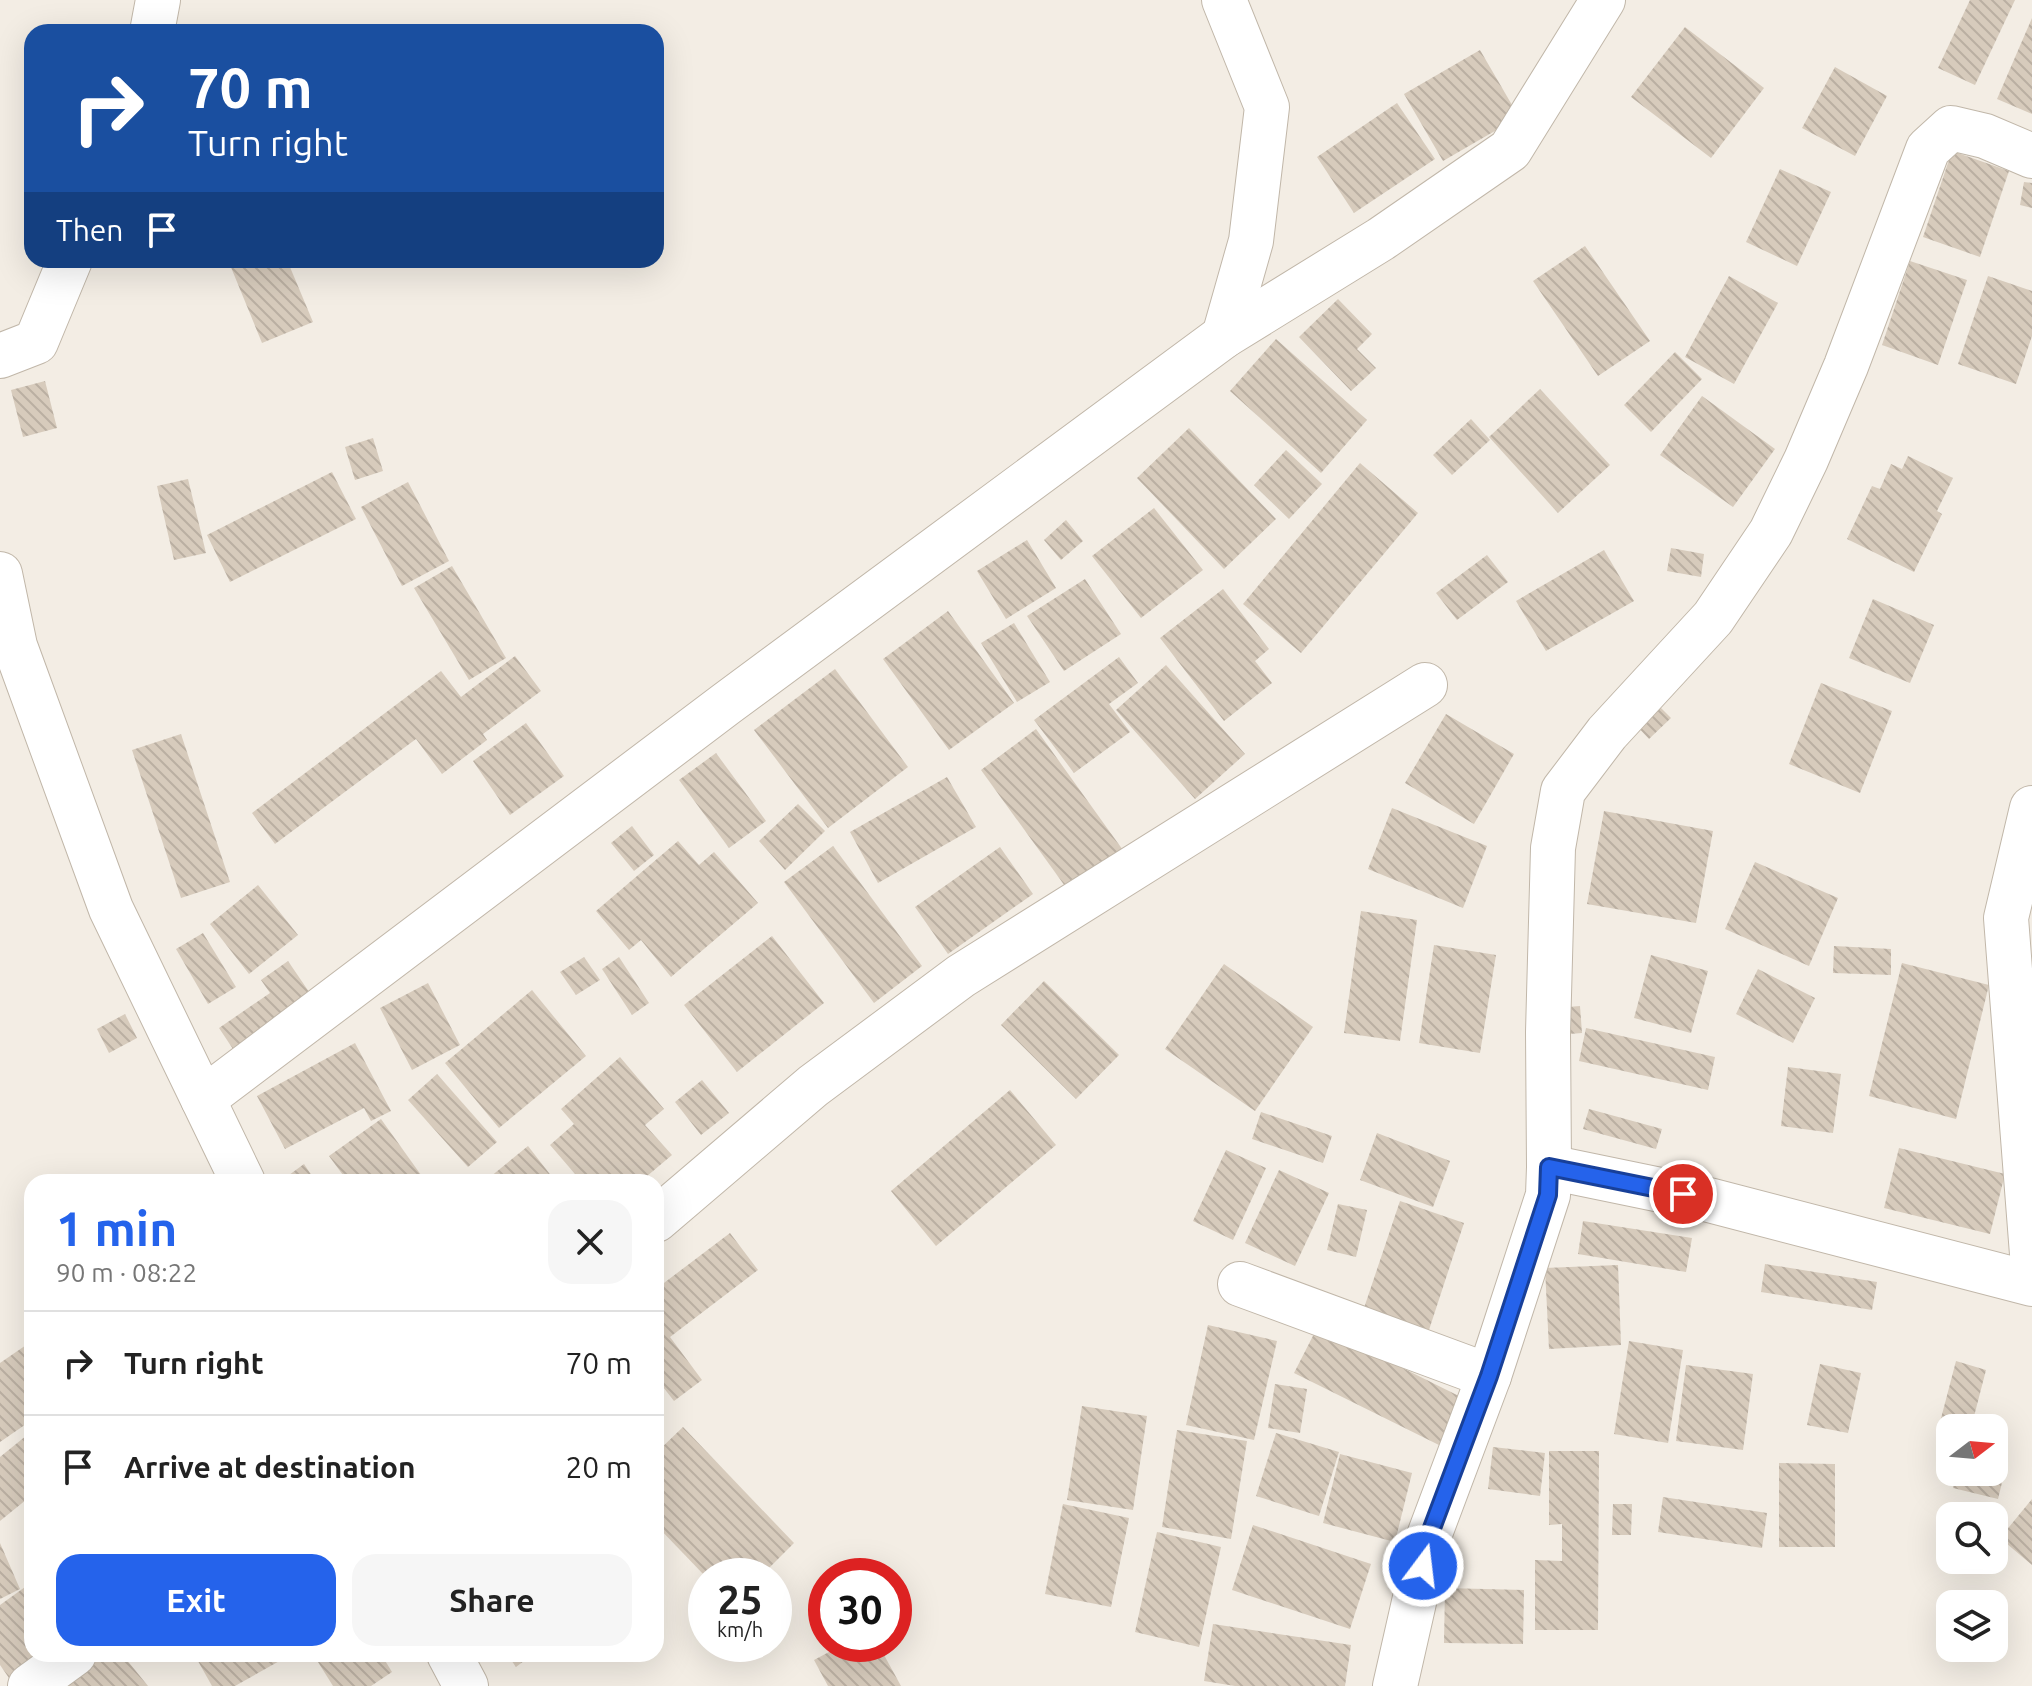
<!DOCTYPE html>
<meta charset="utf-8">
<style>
:root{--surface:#fff;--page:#f6f6f6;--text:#222;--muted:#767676;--line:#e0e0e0;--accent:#2563eb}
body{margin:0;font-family:Ubuntu,sans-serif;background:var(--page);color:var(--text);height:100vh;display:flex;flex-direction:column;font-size:30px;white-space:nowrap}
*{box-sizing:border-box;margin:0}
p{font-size:26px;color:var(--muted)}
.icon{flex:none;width:44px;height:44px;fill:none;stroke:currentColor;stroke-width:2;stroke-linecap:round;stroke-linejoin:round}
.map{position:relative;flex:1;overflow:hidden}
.drawer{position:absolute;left:24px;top:1174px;width:640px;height:488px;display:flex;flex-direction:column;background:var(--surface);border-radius:24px;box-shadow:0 8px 32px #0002}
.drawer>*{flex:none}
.guide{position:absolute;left:24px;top:24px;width:640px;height:244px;border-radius:24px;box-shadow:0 8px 32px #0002;background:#1a4fa0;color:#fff;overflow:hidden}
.needle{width:52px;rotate:74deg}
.tools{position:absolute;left:1936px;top:1414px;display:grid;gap:16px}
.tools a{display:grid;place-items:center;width:72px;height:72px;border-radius:16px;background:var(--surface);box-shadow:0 8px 32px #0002;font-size:40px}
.speed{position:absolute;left:688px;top:1558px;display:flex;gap:16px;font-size:40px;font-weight:700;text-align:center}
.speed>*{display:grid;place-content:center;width:104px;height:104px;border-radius:50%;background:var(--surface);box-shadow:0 8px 32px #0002;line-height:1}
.speed small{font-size:20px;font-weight:400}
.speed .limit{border:12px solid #d22;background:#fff;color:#111}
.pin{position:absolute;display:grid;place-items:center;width:68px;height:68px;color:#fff;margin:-34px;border:4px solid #fff;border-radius:50%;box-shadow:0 2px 8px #0007}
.me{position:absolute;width:88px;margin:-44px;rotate:15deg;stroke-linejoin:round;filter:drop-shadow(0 0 6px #0008)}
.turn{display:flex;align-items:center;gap:28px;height:168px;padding:0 32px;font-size:36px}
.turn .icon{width:104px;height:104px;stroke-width:2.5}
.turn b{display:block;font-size:56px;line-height:68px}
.then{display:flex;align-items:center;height:76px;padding:0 32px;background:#0003;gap:16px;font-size:30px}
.round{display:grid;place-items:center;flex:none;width:84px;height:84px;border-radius:24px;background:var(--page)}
.headline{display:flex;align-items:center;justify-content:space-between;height:136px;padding:0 32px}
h1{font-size:48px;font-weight:700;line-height:60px;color:var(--accent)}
.button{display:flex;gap:16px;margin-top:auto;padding:16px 32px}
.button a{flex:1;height:92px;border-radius:24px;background:var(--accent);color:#fff;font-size:32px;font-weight:700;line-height:92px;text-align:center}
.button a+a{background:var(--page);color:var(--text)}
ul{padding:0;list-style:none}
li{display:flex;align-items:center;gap:24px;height:104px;padding:0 32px;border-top:2px solid var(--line)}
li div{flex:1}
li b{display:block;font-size:30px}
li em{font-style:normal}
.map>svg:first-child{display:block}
.building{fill:url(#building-back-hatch)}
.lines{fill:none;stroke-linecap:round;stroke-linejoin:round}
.minor-casing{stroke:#c1b7a9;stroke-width:46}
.minor{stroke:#fff;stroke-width:44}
.route-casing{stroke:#184099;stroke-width:20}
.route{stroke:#2563eb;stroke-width:14}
</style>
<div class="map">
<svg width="2032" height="1686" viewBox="0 0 2032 1686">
<defs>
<pattern id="building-back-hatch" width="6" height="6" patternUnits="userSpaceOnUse" patternTransform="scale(2)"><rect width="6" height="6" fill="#d7cbbc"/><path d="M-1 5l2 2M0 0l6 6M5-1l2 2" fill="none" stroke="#baafa2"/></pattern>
</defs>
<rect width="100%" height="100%" fill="#f3ede4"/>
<g class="building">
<polygon points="1970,0 2015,0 1975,85 1938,68"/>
<polygon points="2032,18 2032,114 1997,99"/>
<polygon points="1685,27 1764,88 1711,158 1631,97"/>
<polygon points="1480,50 1519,117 1443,161 1404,94"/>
<polygon points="1835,67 1887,96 1855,156 1802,128"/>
<polygon points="1397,103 1435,159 1354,213 1317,157"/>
<polygon points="1952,151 2009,171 1980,257 1923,237"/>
<polygon points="1780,169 1831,192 1797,266 1746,242"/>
<polygon points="2024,182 2032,183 2032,208 2020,205"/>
<polygon points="1585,246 1650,341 1598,376 1533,281"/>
<polygon points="228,260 287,260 313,322 262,343"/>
<polygon points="1910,261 1967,280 1938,365 1882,345"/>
<polygon points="1729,276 1778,303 1734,384 1685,357"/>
<polygon points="1988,276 2032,291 2032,336 2016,384 1958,364"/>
<polygon points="1338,299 1372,334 1357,349 1376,368 1351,391 1299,337"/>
<polygon points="1276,339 1367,420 1321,473 1230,391"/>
<polygon points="1675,352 1702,379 1651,432 1624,405"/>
<polygon points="45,381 57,428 23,437 11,390"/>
<polygon points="1540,389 1610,465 1558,513 1489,437"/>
<polygon points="1702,396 1775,449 1733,507 1660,455"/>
<polygon points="1471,419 1490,440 1452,475 1433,455"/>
<polygon points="1189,428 1276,519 1224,569 1137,478"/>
<polygon points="373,438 383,471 355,480 345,447"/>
<polygon points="1286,450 1322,484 1289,519 1254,485"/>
<polygon points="1908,456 1953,478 1937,511 1942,514 1914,572 1847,539 1872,486 1880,489 1891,464 1902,469"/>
<polygon points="1360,463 1418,513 1301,653 1243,604"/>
<polygon points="332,472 356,519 230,582 207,535"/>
<polygon points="188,479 206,553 174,560 157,486"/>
<polygon points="408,482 449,561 402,586 361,507"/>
<polygon points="1154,508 1203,570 1141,618 1092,556"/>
<polygon points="1066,520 1083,541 1061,560 1044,540"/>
<polygon points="1027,540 1056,588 1006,619 977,571"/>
<polygon points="1671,548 1704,554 1701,577 1667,571"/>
<polygon points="1604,550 1634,601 1546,651 1516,601"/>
<polygon points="1487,555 1508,582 1457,620 1436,593"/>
<polygon points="452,566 506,658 469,680 414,588"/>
<polygon points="1085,579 1121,634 1064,671 1027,616"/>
<polygon points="1223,589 1269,649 1255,661 1272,683 1224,721 1160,638"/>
<polygon points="1873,599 1934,625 1910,683 1849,658"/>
<polygon points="948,611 1014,703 949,750 883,659"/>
<polygon points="1014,623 1050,682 1017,702 981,643"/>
<polygon points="515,656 541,691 483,734 487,740 442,774 416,739 275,844 252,813 441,671 461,697"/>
<polygon points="1119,657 1138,683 1109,704 1130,732 1074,773 1034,720"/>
<polygon points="1166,665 1245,754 1195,799 1116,710"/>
<polygon points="835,669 908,767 828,828 754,730"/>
<polygon points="1821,683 1892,711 1860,793 1789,764"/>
<polygon points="1653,700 1671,718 1649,739 1632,721"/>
<polygon points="1446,714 1514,754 1474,824 1405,783"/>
<polygon points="526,723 564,776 510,815 473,761"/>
<polygon points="1036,729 1125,853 1070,893 981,770"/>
<polygon points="181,734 230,882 181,898 132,750"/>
<polygon points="716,753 766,821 729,848 679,780"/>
<polygon points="947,777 976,827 878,883 850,832"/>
<polygon points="798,804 825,831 785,870 759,841"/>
<polygon points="1392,808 1487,846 1463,908 1368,869"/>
<polygon points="1604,811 1713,831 1696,923 1587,904"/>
<polygon points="632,826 654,855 634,871 611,843"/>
<polygon points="678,841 699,865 714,852 758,903 671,977 641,940 629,950 596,911"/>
<polygon points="833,846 922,966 874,1003 784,882"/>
<polygon points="1000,847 1033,894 948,954 915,907"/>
<polygon points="1755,862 1838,898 1809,966 1725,929"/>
<polygon points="258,885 298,935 249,974 210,924"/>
<polygon points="1361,911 1417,920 1400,1041 1344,1033"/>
<polygon points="203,933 236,987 208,1004 176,949"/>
<polygon points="772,936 824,1003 737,1072 684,1005"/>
<polygon points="1434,945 1496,955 1480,1053 1419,1043"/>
<polygon points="1834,946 1891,949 1891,975 1833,973"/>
<polygon points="1651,955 1708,971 1691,1033 1634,1018"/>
<polygon points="584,957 600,980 576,995 560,972"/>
<polygon points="619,957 649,1003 632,1015 602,969"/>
<polygon points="288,961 320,1008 241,1061 219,1028 270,993 261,980"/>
<polygon points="1902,963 1989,985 1956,1119 1869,1096"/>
<polygon points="1224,964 1313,1027 1255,1111 1165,1049"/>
<polygon points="1758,969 1815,998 1793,1043 1736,1014"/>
<polygon points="1044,981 1119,1055 1076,1099 1001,1025"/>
<polygon points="428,983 460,1045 412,1070 380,1008"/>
<polygon points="532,990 586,1056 499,1128 445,1063"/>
<polygon points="1580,1006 1582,1033 1557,1035 1555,1008"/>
<polygon points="125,1014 137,1038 109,1053 97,1029"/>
<polygon points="1586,1028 1715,1057 1708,1090 1579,1061"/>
<polygon points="355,1043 391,1111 371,1121 364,1108 285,1149 257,1096"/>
<polygon points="620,1057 664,1109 645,1125 672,1155 640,1182 582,1182 550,1145 574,1124 561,1109"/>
<polygon points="1788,1067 1841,1074 1833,1133 1781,1126"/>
<polygon points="437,1074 497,1142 468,1167 408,1100"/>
<polygon points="702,1080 729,1113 701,1135 675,1102"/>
<polygon points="1010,1090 1056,1145 936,1246 891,1191"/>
<polygon points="1589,1109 1662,1129 1656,1149 1583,1129"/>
<polygon points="1261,1112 1332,1136 1323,1163 1252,1139"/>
<polygon points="381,1119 426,1182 348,1182 329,1156"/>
<polygon points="1377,1133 1450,1161 1433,1207 1360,1180"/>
<polygon points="528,1146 556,1182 494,1182 490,1177"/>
<polygon points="1899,1148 2005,1174 1990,1234 1884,1208"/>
<polygon points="1226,1150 1266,1168 1233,1240 1193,1221"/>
<polygon points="304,1164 316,1182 288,1182 285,1178"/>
<polygon points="1279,1170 1329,1193 1295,1266 1245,1243"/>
<polygon points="1400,1201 1464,1223 1428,1333 1363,1311"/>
<polygon points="1338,1204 1367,1210 1356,1257 1327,1250"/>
<polygon points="1583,1221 1692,1238 1686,1272 1578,1254"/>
<polygon points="730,1233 758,1270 670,1337 702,1380 674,1401 656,1378 656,1289"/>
<polygon points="1765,1264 1877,1282 1872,1310 1761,1292"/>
<polygon points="1618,1265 1621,1345 1549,1349 1545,1268"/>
<polygon points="1208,1325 1277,1341 1254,1440 1186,1425"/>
<polygon points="1318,1326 1469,1401 1445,1448 1294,1373"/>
<polygon points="32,1341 32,1420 0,1442 0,1363"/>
<polygon points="1629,1341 1683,1350 1668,1443 1614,1434"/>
<polygon points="1956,1361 1986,1370 1971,1428 1950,1429 1939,1426"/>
<polygon points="1820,1364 1861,1373 1848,1433 1807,1425"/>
<polygon points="1686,1365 1753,1374 1743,1450 1676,1441"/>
<polygon points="1275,1384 1307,1389 1300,1433 1268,1428"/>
<polygon points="1082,1406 1147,1416 1133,1510 1067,1500"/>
<polygon points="683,1427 794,1543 761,1576 705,1576 656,1525 656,1453"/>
<polygon points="1177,1430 1247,1441 1231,1539 1162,1527"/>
<polygon points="32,1431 32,1495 0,1521 0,1457"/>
<polygon points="1276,1433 1339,1452 1319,1516 1256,1496"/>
<polygon points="1493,1447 1545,1453 1540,1496 1488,1489"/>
<polygon points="1549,1451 1599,1451 1598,1630 1535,1630 1535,1560 1562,1561 1562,1524 1549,1525"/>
<polygon points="1340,1454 1412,1473 1395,1542 1323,1523"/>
<polygon points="1994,1455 2008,1458 1998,1499 1953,1488 1957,1472 1994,1472"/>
<polygon points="1779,1463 1835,1464 1835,1547 1779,1547"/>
<polygon points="1663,1497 1767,1513 1762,1548 1658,1532"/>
<polygon points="2032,1499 2032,1565 2000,1538"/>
<polygon points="1063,1504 1129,1518 1111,1607 1045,1594"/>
<polygon points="1613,1504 1632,1504 1631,1535 1612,1535"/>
<polygon points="1253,1525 1371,1564 1350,1629 1232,1590"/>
<polygon points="1157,1532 1221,1547 1199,1647 1135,1632"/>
<polygon points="0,1543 20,1589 0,1599"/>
<polygon points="32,1582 32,1654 43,1654 9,1678 0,1665 0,1605"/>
<polygon points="1445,1588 1524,1590 1523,1644 1444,1643"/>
<polygon points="1213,1624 1351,1645 1345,1686 1235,1686 1204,1681"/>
<polygon points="844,1644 878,1644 901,1686 828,1686 814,1660"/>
<polygon points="105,1654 122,1654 148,1686 67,1686"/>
<polygon points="194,1654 292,1654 235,1686 212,1686"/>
<polygon points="313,1654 381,1654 392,1672 371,1686 333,1686"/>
<polygon points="507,1654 533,1654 516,1667"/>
</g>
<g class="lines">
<defs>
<g id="minor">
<polyline points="152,32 158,0"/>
<polyline points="1224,336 1251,241 1267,107 1224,0"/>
<polyline points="0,356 36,342 70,260"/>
<polyline points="0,574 15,646 111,909 243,1182"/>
<polyline points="2032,808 2006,918 2032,1254"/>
<polyline points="203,1099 726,704 1224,336 1381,239 1510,150 1603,0"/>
<polyline points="1549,1167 1709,1200 2032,1284"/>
<polyline points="656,1220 813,1086 961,976 1425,685"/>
<polyline points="1240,1284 1489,1376"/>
<polyline points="449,1654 466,1686"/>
<polyline points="30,1686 74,1654"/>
<polyline points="1395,1686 1429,1536 1489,1376 1548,1195 1549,1167 1548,1032 1553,848 1563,791 1607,733 1713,618 1771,532 1806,460 1846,366 1928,149 1951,128 1985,136 2032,156"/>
</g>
</defs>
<use href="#minor" class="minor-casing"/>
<use href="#minor" class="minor"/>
</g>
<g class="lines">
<defs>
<polyline id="route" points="1423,1566 1429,1536 1489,1376 1548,1195 1549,1167 1683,1194"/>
</defs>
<use href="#route" class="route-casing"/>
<use href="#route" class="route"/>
</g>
</svg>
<div class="tools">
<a><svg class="needle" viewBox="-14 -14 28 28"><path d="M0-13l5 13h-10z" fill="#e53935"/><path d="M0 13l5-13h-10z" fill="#767676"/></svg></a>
<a><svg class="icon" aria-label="search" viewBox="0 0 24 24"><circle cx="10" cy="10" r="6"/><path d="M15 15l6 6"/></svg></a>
<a><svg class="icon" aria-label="layers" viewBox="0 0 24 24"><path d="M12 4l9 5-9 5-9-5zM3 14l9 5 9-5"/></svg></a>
</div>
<div class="speed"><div>25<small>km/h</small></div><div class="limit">30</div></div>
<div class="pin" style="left:1683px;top:1194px;background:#d93025"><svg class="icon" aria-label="arrive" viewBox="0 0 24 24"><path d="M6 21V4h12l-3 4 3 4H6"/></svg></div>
<svg class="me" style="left:1423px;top:1566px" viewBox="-20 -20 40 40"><circle r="17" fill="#2563eb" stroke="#fff" stroke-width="3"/><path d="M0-11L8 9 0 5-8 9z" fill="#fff"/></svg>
<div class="guide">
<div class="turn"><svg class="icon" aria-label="right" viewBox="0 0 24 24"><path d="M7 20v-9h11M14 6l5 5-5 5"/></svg><div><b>70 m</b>Turn right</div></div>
<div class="then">Then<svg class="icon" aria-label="arrive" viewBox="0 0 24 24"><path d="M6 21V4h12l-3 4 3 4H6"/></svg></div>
</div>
<section class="drawer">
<div class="headline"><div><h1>1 min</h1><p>90 m · 08:22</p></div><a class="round"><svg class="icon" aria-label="close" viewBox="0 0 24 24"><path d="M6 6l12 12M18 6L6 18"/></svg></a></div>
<ul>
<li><svg class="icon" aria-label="right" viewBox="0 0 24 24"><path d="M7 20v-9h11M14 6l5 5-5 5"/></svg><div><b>Turn right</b></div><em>70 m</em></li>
<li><svg class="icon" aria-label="arrive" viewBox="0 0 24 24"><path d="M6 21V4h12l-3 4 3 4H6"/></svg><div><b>Arrive at destination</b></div><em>20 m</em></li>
</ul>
<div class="button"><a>Exit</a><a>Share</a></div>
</section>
</div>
